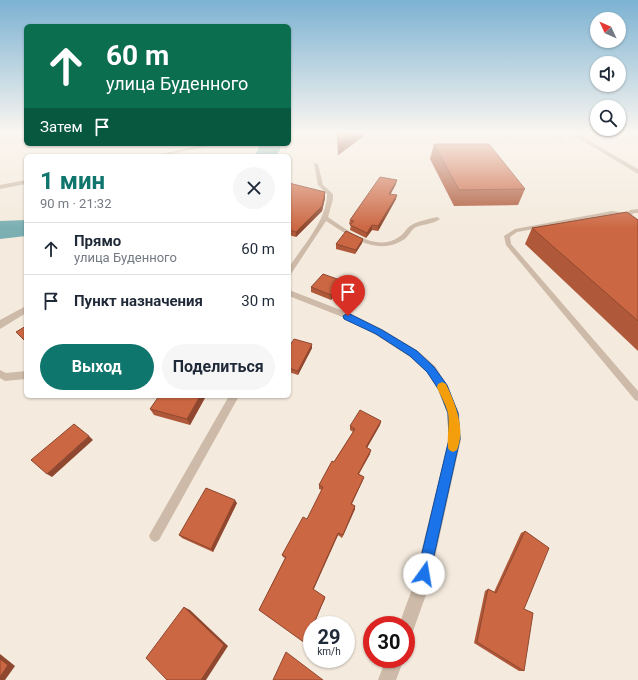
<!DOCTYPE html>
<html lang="ru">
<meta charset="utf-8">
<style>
:root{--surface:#fff;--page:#f6f6f7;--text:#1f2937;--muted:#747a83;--line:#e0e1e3;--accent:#0f766e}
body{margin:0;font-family:Roboto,sans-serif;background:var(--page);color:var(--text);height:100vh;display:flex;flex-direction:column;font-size:15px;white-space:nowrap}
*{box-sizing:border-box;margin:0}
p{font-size:13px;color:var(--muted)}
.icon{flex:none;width:22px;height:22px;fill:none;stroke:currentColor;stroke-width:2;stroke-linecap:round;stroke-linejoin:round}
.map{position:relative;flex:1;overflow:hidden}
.sheet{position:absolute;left:24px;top:154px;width:267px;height:244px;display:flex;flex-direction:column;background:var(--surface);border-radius:6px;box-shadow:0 1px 3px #0004}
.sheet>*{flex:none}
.top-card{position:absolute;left:24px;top:24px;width:267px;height:122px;border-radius:6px;box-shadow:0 1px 3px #0004;background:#0b6e4f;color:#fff;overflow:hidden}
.needle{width:26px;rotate:314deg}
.buttons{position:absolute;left:590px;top:12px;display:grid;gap:8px}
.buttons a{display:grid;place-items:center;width:36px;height:36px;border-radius:50%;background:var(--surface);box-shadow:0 1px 3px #0004;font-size:20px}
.speed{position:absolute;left:303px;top:616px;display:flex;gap:8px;font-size:20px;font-weight:700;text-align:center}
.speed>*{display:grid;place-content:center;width:52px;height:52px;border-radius:50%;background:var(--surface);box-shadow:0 1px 3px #0004;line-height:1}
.speed small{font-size:10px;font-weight:400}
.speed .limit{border:6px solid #d22;background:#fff;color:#111}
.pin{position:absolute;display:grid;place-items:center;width:34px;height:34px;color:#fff;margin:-41px -17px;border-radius:50% 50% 50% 0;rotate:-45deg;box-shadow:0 0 4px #0007}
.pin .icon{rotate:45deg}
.me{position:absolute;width:44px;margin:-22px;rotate:13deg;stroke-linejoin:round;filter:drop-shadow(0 0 3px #0008)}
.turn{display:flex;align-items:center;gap:14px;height:84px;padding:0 16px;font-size:18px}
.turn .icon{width:52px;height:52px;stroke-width:2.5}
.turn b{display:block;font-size:28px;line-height:34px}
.then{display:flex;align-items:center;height:38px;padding:0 16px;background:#0003;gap:8px;font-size:15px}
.round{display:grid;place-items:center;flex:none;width:42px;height:42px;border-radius:21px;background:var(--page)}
.head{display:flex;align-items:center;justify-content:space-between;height:68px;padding:0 16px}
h1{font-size:24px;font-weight:700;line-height:30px;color:var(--accent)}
.action{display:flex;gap:8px;margin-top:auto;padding:8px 16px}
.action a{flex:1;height:46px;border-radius:24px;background:var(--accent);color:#fff;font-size:16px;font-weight:700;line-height:46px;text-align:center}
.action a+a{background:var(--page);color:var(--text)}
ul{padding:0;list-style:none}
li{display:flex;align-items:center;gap:12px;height:52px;padding:0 16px;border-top:1px solid var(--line)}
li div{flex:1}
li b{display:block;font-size:15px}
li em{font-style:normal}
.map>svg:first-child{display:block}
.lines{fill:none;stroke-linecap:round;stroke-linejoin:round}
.river{fill:#7bafb2;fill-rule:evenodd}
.path{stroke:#b9a492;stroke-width:1.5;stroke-dasharray:1 1;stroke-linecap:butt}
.service{fill:#cdbaa8;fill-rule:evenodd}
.minor{fill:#cdbaa8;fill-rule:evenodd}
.tertiary{fill:#cdbaa8;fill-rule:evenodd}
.wall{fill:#af593a}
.shaded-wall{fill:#8f482f}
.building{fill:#cc6743;stroke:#8f482f}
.route{fill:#1a73e8;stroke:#114b97}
.slow{fill:#f59e0b}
</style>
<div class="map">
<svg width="638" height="680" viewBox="0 0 638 680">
<rect width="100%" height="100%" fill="#f4eadd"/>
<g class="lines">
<g class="river">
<polygon points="260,144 280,144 280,150 276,156 254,156 258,150"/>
<polygon points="26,220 26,236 0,239 0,221"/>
</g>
<polyline class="path" points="548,133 564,142"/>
<g class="service">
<polygon points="208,144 217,144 161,156 152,156"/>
<path d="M314,163l4,1 5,21 10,9v5l-5,18c19,13 48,36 71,20 5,-3 7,-8 11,-11 7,-5 19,-7 27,-9l3,2c-7,5 -16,5 -24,8 -5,2 -7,10 -13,13 -26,17 -55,-5 -77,-19l-35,53h-2v-7c14,-21 38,-47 38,-73l-9,-9z"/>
<polygon points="26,180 26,184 0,189 0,185"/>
<polygon points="638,209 638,213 634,213 631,215 638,219 638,224 626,217 612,215 517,232 510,237 511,244 638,391 638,401 635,400 506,245 504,236 515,229 612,211 627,213 630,210"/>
<polygon points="0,370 6,373 26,371 26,379 5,381 0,378"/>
<polygon points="229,396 239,396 159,540 155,542 151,540 149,536 151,532"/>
</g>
<g class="minor">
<polygon points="339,133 406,133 404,135 341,135"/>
<polygon points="289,290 351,314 382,329 418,351 435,366 447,385 459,413 461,439 428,589 412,634 406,636 406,625 399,625 412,589 449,439 447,413 438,390 427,372 410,357 376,335 345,318 289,296"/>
<polygon points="26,306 26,313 0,329 0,320"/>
<polygon points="386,659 404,659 396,680 378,680"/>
</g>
<polygon class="tertiary" points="570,133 576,133 638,169 638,174"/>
</g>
<g class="wall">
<polygon points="337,133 364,133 364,136 338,155"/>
<polygon points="434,144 525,189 518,205 454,206 430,159"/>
<polygon points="289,183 325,198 322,211 296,237 289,235"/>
<polygon points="396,184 390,195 396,199 378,231 372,230 366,238 350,230 351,225 349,224 350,220"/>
<polygon points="638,220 638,351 525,244 532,228"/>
<polygon points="363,239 362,243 355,254 336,249 336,244"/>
<polygon points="342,286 331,300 311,292 311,287"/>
<polygon points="289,347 312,348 298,375 289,372"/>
<polygon points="206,396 190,425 154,415 150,409"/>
<polygon points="381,421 380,425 367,448 370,454 359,474 364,477 363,480 352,504 355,506 355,509 342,538 338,535 313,590 325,597 325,599 312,625 312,629 306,643 259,610 285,558 283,557 282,555 307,519 322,490 319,489 319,485 353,432 350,430 350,426"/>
<polygon points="237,503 213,552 182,538 179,535"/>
<polygon points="525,531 524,609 524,671 519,671 474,643 485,591 488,589 494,592 521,533"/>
</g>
<g class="shaded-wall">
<polygon points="354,133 364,133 364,136 338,155 338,144"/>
<polygon points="397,180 396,184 388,199 389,194"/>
<polygon points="325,192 325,198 322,211 296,237 296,232"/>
<polygon points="397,195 396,199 378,231 378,226"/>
<polygon points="372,225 372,230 366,238 367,233"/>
<polygon points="363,239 362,243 355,254 356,250"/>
<polygon points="343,281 342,286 331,300 331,295"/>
<polygon points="312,344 312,348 298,375 298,371"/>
<polygon points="200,396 206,396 190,425 187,419"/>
<polygon points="381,421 380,425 365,451 366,447"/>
<polygon points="89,436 93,440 52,477 47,474"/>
<polygon points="371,450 370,454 357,477 358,474"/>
<polygon points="364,477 363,480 350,507 351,504"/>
<polygon points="235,500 237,503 213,552 211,549"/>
<polygon points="355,506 355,509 342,538 343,535"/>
<polygon points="338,533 338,535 313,591 313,589"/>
<polygon points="325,597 314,625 313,625"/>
<polygon points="184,607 190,610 228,646 206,680 201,680"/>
<polygon points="0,654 15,666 5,680 0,680"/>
</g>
<g class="building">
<polygon points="338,133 354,133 338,144"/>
<polygon points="434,144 489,144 525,189 459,190"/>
<polygon points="380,177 397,180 389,194 397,195 378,226 372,225 367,233 350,225 354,221 350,220"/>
<polygon points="289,183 325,192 322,206 296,232 289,230"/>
<polygon points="627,212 638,220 638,321 532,228"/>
<polygon points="346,231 363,239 356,250 336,244"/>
<polygon points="323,274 343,281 331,295 311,287"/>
<polygon points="26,326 26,342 16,332"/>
<polygon points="294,339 312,344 298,371 289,368 289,347"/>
<polygon points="159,396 200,396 187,419 150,409"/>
<polygon points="360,410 381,421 366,447 371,450 358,474 364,477 351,504 355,506 343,535 338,533 313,589 325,597 313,625 312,625 312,628 305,643 259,610 286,557 282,555 303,517 307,519 323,487 319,485 332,461 334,462 355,429 350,426"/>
<polygon points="74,424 89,436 47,474 31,460"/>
<polygon points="206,488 235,500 211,549 179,535"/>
<polygon points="525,531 549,548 524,609 533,613 524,671 477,642 488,589 496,593"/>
<polygon points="184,607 224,645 201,680 167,680 146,658"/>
<polygon points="286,652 323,680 273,680"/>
<polygon points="0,659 8,665 0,677"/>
</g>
<linearGradient id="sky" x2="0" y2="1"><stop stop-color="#7cb2d2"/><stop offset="0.58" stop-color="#faf6f0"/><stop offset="1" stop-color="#faf6f0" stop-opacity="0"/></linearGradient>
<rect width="638" height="228" fill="url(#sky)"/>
<polygon class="route" points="348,313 382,330 417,351 434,367 447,385 458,413 460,439 430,574 428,579 424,581 419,579 417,574 449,439 448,413 439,390 427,372 410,356 376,334 344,319 343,316"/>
<path class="slow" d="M442,382l4,2c9,19 20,45 11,66l-4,2 -4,-2c-3,-6 1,-27 -1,-37 -2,-9 -8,-18 -11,-26l1,-3z"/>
</svg>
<div class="buttons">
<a><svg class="needle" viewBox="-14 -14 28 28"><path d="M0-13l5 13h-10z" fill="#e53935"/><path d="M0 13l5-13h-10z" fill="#747a83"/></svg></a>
<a><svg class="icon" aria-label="sound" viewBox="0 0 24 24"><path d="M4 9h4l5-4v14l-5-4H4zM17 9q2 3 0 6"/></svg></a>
<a><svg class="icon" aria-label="search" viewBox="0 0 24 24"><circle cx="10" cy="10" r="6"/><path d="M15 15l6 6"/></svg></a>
</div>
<div class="speed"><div>29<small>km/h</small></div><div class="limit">30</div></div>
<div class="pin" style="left:348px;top:316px;background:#d93025"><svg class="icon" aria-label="arrive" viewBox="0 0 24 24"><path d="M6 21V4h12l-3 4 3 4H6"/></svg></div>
<svg class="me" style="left:424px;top:574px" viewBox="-20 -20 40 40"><circle r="19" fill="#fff"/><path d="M0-13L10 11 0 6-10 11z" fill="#1a73e8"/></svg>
<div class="top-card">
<div class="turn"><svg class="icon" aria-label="ahead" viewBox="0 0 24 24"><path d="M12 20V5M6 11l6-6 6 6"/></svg><div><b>60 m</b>улица Буденного</div></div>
<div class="then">Затем<svg class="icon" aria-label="arrive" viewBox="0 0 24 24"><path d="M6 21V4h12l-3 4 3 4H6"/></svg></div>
</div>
<section class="sheet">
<div class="head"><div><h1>1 мин</h1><p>90 m · 21:32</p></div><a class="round"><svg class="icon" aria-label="close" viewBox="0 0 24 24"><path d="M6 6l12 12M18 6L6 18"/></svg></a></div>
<ul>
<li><svg class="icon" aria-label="ahead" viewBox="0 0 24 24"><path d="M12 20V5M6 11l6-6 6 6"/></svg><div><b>Прямо</b><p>улица Буденного</p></div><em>60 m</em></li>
<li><svg class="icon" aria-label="arrive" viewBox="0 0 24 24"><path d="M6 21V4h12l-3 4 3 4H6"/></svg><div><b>Пункт назначения</b></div><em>30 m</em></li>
</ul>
<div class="action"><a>Выход</a><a>Поделиться</a></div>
</section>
</div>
